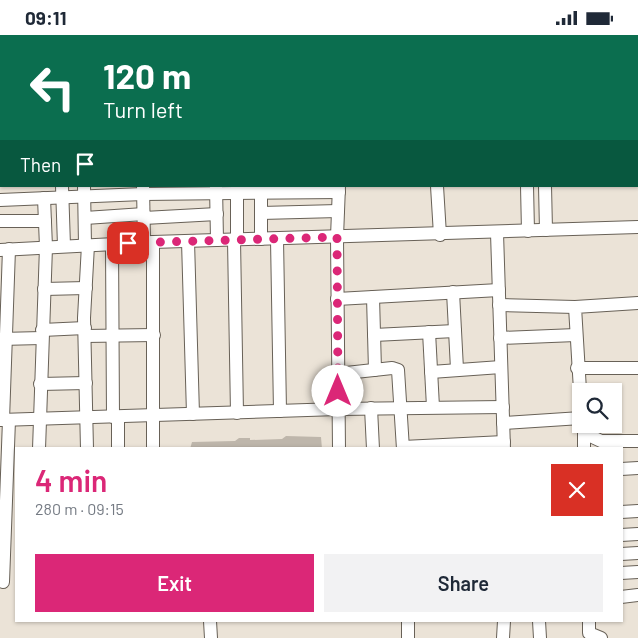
<!DOCTYPE html>
<meta charset="utf-8">
<style>
:root{--surface:#fff;--page:#f2f2f3;--text:#1f2937;--muted:#747a83;--accent:#db2777}
body{margin:0;font-family:Barlow,sans-serif;background:var(--page);color:var(--text);height:100vh;display:flex;flex-direction:column;font-size:19px;white-space:nowrap}
*{box-sizing:border-box;margin:0}
p{font-size:16px;color:var(--muted)}
.icon{flex:none;width:28px;height:28px;fill:none;stroke:currentColor;stroke-width:2;stroke-linecap:round;stroke-linejoin:round}
.map{position:relative;flex:1;overflow:hidden}
.side{position:absolute;left:15px;top:412px;width:608px;height:175px;display:flex;flex-direction:column;background:var(--surface);border-radius:0px;box-shadow:0 1px 4px #0004}
.side>*{flex:none}
.top-card{position:absolute;left:0px;top:0px;width:639px;height:152px;box-shadow:0 1px 4px #0004;background:#0b6e4f;color:#fff;overflow:hidden}
.controls{position:absolute;left:572px;top:348px;display:grid;gap:10px}
.controls a{display:grid;place-items:center;width:50px;height:50px;border-radius:0px;background:var(--surface);box-shadow:0 1px 4px #0004;font-size:25px}
.pin{position:absolute;display:grid;place-items:center;width:42px;height:42px;color:#fff;margin:-21px;border-radius:10px;box-shadow:0 2px 8px #0006}
.me{position:absolute;width:55px;margin:-28px;rotate:0deg;stroke-linejoin:round;filter:drop-shadow(0 0 4px #0008)}
.turn{display:flex;align-items:center;gap:18px;height:105px;padding:0 20px;font-size:22px}
.turn .icon{width:65px;height:65px;stroke-width:2.5}
.turn b{display:block;font-size:35px;line-height:42px}
.then{display:flex;align-items:center;height:48px;padding:0 20px;background:#0003;gap:10px;font-size:19px}
.round{display:grid;place-items:center;flex:none;width:52px;height:52px;border-radius:0px;background:var(--page)}
.head{display:flex;align-items:center;justify-content:space-between;height:85px;padding:0 20px}
h1{font-size:30px;font-weight:600;line-height:38px;color:var(--accent)}
.button{display:flex;gap:10px;margin-top:auto;padding:10px 20px}
.button a{flex:1;height:58px;border-radius:0px;background:var(--accent);color:#fff;font-size:20px;font-weight:600;line-height:58px;text-align:center}
.button a+a{background:var(--page);color:var(--text)}
.status{display:flex;justify-content:space-between;align-items:center;height:35px;padding:0 25px;background:var(--surface);direction:ltr}
.status svg{height:14px;fill:currentColor}
.map>svg:first-child{display:block}
.building{fill:#beb6ab}
.lines{fill:none;stroke-linecap:round;stroke-linejoin:round}
.minor-casing{stroke:#686157;stroke-width:14}
.minor{stroke:#fff;stroke-width:12}
.route{stroke:#db2777;stroke-width:9;stroke-dasharray:0 16.2}
</style>
<div class="status"><b>09:11</b><svg viewBox="0 0 49 12"><path d="M0 12V9h3v3zM5 12V6h3v6zM10 12V3h3v9zM15 12V0h3v12zM26 1h20v11H26zM47 4h2v5h-2z"/></svg></div>
<div class="map">
<svg width="638" height="603" viewBox="0 0 638 603">
<rect width="100%" height="100%" fill="#ebe3d7"/>
<polygon class="building" points="286,401 321,402 322,414 190,414 192,407 235,406 239,403 250,403 250,405 282,404"/>
<g class="lines">
<defs>
<g id="minor">
<polyline points="83,0 83,1"/>
<polyline points="112,0 112,1"/>
<polyline points="141,0 141,1"/>
<polyline points="253,0 255,1"/>
<polyline points="428,0 430,1"/>
<polyline points="617,0 619,1"/>
<polyline points="189,1 197,1"/>
<polyline points="277,1 279,0"/>
<polyline points="397,1 399,0"/>
<polyline points="499,1 500,0"/>
<polyline points="530,1 531,0"/>
<polyline points="0,71 1,71"/>
<polyline points="0,99 1,99"/>
<polyline points="0,123 1,123"/>
<polyline points="62,151 64,211"/>
<polyline points="84,151 85,210"/>
<polyline points="143,151 144,208"/>
<polyline points="216,151 217,205"/>
<polyline points="237,151 237,205"/>
<polyline points="339,151 337,202 339,414"/>
<polyline points="437,151 440,200"/>
<polyline points="527,151 528,196"/>
<polyline points="545,151 546,195"/>
<polyline points="0,165 143,159 339,157"/>
<polyline points="261,178 338,176"/>
<polyline points="85,183 144,179"/>
<polyline points="144,183 217,179"/>
<polyline points="0,186 45,186"/>
<polyline points="497,198 504,414"/>
<polyline points="261,204 261,151"/>
<polyline points="277,204 280,376"/>
<polyline points="234,205 237,378"/>
<polyline points="188,206 193,379"/>
<polyline points="112,209 113,382"/>
<polyline points="0,215 153,207 638,192"/>
<polyline points="44,254 86,253"/>
<polyline points="453,257 457,334"/>
<polyline points="373,262 375,335"/>
<polyline points="337,264 499,255"/>
<polyline points="499,270 575,272"/>
<polyline points="42,295 85,293"/>
<polyline points="429,297 433,372"/>
<polyline points="374,300 455,296"/>
<polyline points="85,301 154,300"/>
<polyline points="500,303 576,300"/>
<polyline points="0,304 42,303"/>
<polyline points="577,333 638,333"/>
<polyline points="431,337 501,332"/>
<polyline points="337,339 392,333 398,335 403,414"/>
<polyline points="40,349 86,348"/>
<polyline points="581,372 575,272 638,268"/>
<polyline points="371,373 373,414"/>
<polyline points="0,385 338,374 503,372"/>
<polyline points="3,385 9,214"/>
<polyline points="503,388 581,383"/>
<polyline points="583,389 584,398 601,406 638,406"/>
<polyline points="584,398 584,414"/>
<polyline points="403,412 504,407"/>
<polyline points="39,414 46,212 44,163"/>
<polyline points="87,414 84,283 88,210"/>
<polyline points="118,414 118,382"/>
<polyline points="153,414 153,207"/>
<polyline points="621,434 638,433"/>
<polyline points="621,477 638,476"/>
<polyline points="621,500 638,499"/>
<polyline points="621,519 638,518"/>
<polyline points="621,538 638,537"/>
<polyline points="3,547 9,385"/>
<polyline points="621,562 638,560"/>
<polyline points="210,586 211,603"/>
<polyline points="408,586 408,603"/>
<polyline points="539,586 540,603"/>
<polyline points="589,586 589,598 601,603"/>
<polyline points="503,603 504,586"/>
</g>
</defs>
<use href="#minor" class="minor-casing"/>
<use href="#minor" class="minor"/>
</g>
<g class="lines">
<polyline class="route" points="128,208 337,202 338,356"/>
</g>
</svg>
<div class="controls">
<a><svg class="icon" aria-label="search" viewBox="0 0 24 24"><circle cx="10" cy="10" r="6"/><path d="M15 15l6 6"/></svg></a>
</div>
<div class="pin" style="left:128px;top:208px;background:#d93025"><svg class="icon" aria-label="arrive" viewBox="0 0 24 24"><path d="M6 21V4h12l-3 4 3 4H6"/></svg></div>
<svg class="me" style="left:338px;top:356px" viewBox="-20 -20 40 40"><circle r="19" fill="#fff"/><path d="M0-13L10 11 0 6-10 11z" fill="#db2777"/></svg>
<div class="top-card">
<div class="turn"><svg class="icon" aria-label="left" viewBox="0 0 24 24"><path d="M17 20v-9H6M10 6l-5 5 5 5"/></svg><div><b>120 m</b>Turn left</div></div>
<div class="then">Then<svg class="icon" aria-label="arrive" viewBox="0 0 24 24"><path d="M6 21V4h12l-3 4 3 4H6"/></svg></div>
</div>
<section class="side">
<div class="head"><div><h1>4 min</h1><p>280 m · 09:15</p></div><a class="round" style="background:#d93025;color:#fff"><svg class="icon" aria-label="close" viewBox="0 0 24 24"><path d="M6 6l12 12M18 6L6 18"/></svg></a></div>
<div class="button"><a>Exit</a><a>Share</a></div>
</section>
</div>
